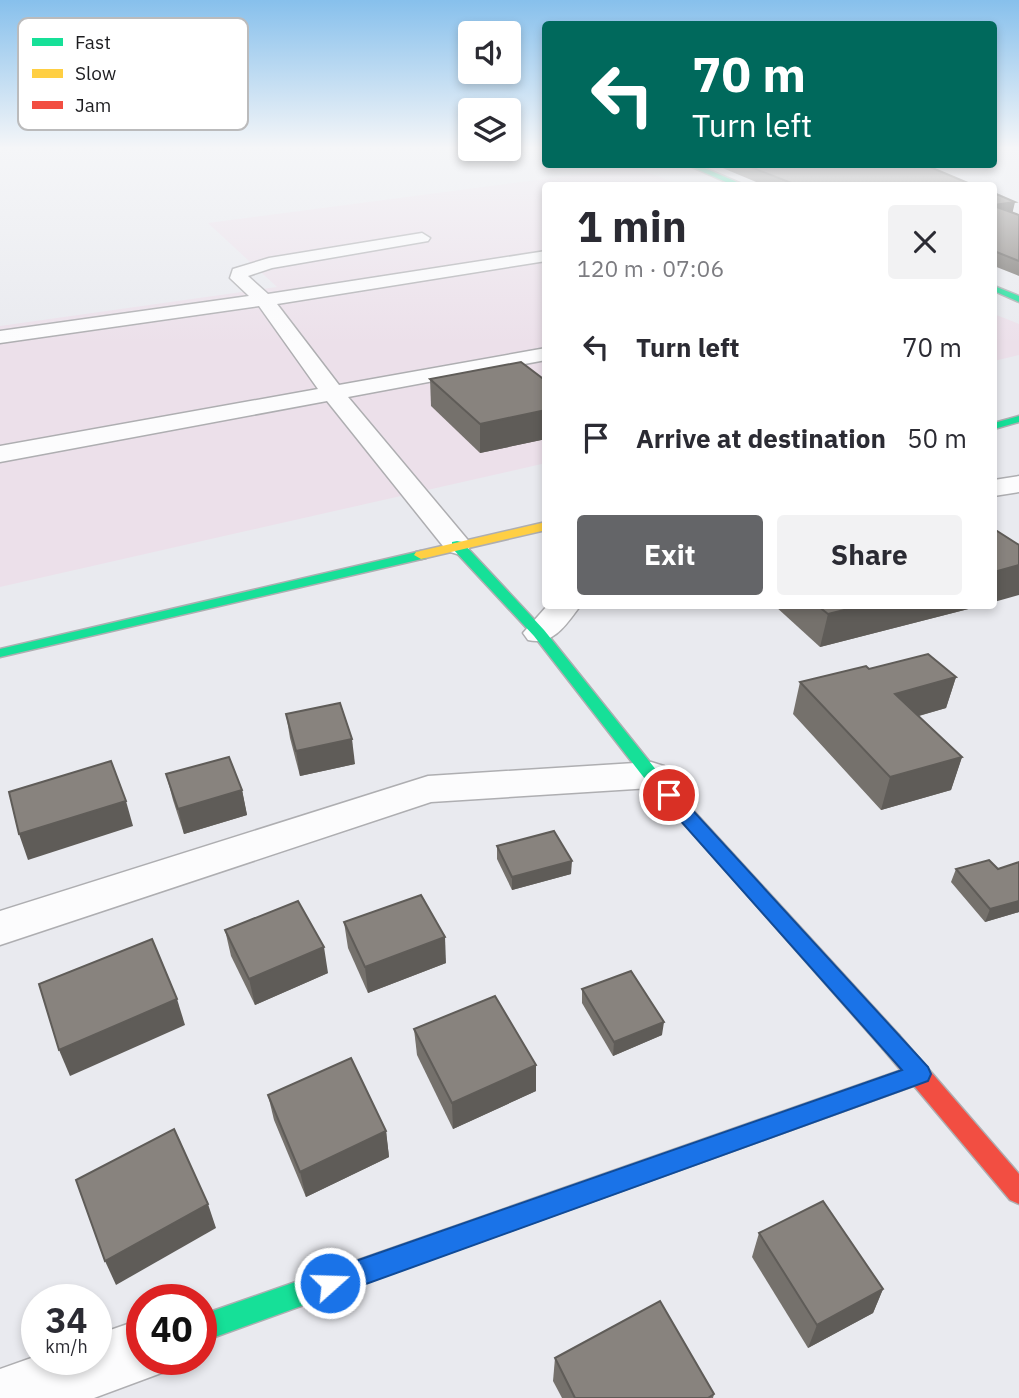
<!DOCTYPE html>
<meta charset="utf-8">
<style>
:root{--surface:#fff;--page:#f2f2f3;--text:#2b2b33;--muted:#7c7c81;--accent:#646568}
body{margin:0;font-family:"IBM Plex Sans",sans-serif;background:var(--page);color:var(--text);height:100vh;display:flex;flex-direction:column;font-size:26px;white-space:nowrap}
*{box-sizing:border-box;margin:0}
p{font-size:23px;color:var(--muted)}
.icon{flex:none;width:38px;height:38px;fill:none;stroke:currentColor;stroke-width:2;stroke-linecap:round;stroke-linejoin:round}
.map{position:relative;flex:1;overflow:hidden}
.drawer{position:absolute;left:542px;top:182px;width:455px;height:427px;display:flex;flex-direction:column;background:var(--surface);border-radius:7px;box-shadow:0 4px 10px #0003}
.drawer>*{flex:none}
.banner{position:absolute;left:542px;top:21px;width:455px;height:147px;border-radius:7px;box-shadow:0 4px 10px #0003;background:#00695c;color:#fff;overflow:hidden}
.controls{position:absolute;left:458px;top:21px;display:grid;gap:14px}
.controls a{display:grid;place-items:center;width:63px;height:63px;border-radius:7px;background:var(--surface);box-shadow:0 4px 10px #0003;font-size:35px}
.speed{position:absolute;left:21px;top:1284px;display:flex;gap:14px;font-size:35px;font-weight:700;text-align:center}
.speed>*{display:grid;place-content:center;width:91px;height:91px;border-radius:50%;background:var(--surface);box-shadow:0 4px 10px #0003;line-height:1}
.speed small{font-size:18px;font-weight:400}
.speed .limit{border:10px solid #d22;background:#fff;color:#111}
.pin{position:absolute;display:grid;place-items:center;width:60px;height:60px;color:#fff;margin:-30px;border:4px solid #fff;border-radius:50%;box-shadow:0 2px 7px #0007}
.me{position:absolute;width:77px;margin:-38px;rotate:70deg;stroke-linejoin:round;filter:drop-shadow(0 0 5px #0008)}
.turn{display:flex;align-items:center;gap:24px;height:147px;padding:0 35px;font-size:32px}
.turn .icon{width:91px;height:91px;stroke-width:2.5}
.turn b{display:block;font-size:49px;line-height:60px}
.round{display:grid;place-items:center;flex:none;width:74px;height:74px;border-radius:7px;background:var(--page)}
.overview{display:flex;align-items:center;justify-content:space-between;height:119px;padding:0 35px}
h1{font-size:42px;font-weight:700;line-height:52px}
.primary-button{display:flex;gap:14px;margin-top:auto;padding:14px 35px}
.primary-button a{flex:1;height:80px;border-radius:7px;background:var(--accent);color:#fff;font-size:28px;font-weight:700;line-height:80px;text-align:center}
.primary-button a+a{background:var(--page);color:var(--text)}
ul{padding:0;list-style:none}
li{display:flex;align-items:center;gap:21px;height:91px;padding:0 35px}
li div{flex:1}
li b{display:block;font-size:26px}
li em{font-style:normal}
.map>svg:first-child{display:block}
.commercial{fill:#ece0ea}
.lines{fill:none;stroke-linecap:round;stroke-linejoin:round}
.street-casing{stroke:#aeaeb1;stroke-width:3}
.fast-casing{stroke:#aeaeb1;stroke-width:3}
.slow-casing{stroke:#aeaeb1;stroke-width:3}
.jam-casing{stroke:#aeaeb1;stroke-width:3}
.street{fill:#fcfcfd;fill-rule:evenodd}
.fast{fill:#16e098;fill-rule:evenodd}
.slow{fill:#ffcf43;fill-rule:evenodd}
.jam{fill:#f24e42;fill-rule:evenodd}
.wall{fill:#75716c}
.shaded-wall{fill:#5f5c58}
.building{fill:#88837e;stroke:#5f5c58;stroke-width:2}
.route{fill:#1a73e8;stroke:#114b97;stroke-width:2}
.key{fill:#fff;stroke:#bbbbbc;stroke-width:2}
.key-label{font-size:19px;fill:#1d1d20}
</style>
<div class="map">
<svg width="1019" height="1398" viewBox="0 0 1019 1398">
<rect width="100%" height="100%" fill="#e9eaef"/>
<g class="commercial">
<polygon points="635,167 680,185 546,186 546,463 0,587 0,326 277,287 208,223"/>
<polygon points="994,314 1019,324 1019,355 994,361"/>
</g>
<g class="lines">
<defs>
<g id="street">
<polygon points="422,233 430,238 428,241 272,268 248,276 268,294 546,251 546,261 277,304 339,385 546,348 546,360 348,397 467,539 471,545 467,551 457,554 447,551 327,401 0,462 0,446 318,389 259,306 0,343 0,331 249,296 230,278 233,269 269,258"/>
<polygon points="1019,476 1019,492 994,496 994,480"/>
<path d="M547,606h33c-14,19 -27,40 -52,34l-5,-7z"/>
<polygon points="651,762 664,766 670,775 664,784 651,788 431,802 0,945 0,911 428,776"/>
<polygon points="142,1319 142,1360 169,1360 164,1372 94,1398 0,1398 0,1369 37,1356 37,1360 96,1360 96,1335"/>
</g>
<g id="fast">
<polygon points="695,164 744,185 745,186 735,186 685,164"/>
<polygon points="994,286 1019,296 1019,302 994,291"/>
<polygon points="1019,416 1019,422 994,429 994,423"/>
<polygon points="457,541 462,542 544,630 657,771 899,1035 902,1042 899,1049 891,1051 883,1049 645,779 534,636 452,548 452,542"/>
<polygon points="421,551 426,552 426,558 0,657 0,649"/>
<polygon points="919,1064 927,1067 930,1074 927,1081 201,1342 201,1315"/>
</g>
<polygon id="slow" points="546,522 546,530 421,559 414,555 416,552"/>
<polygon id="jam" points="891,1033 899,1035 1019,1174 1019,1204 1010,1200 883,1049 880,1042 883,1035"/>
</defs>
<use href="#street" class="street-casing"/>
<use href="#fast" class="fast-casing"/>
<use href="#slow" class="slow-casing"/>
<use href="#jam" class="jam-casing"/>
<use href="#street" class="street"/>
<use href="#fast" class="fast"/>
<use href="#slow" class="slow"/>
<use href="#jam" class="jam"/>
</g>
<g class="wall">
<polygon points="713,164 923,164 975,186 766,186"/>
<polygon points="994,193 1012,213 1019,215 1019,276 994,266"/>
<polygon points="430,379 546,381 546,439 480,453 431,406"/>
<polygon points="775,606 980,606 820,647"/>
<polygon points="869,669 956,677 946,708 919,716 962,757 951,790 881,810 793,714 800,682"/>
<polygon points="286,714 355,764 300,776 290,738"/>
<polygon points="166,774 242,790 247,815 184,834 173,800"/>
<polygon points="497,846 571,874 512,890 497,859"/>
<polygon points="1019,862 1019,912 985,922 951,882 956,869 998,869"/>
<polygon points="344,922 446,963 368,993 348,948"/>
<polygon points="225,930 328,973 255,1005 231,956"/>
<polygon points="582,989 662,1035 613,1056 582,1003"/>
<polygon points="414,1029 536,1065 536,1091 453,1129 417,1055"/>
<polygon points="268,1095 386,1131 389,1157 306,1197 274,1120"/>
<polygon points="759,1233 883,1289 873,1313 808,1348 752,1257"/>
<polygon points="555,1358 714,1394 713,1398 562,1398 553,1381"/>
</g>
<g class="shaded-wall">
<polygon points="1015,202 1012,215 994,217 994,205"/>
<polygon points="546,410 546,439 480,453 480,424"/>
<polygon points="1019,565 1019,595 994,602 994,572"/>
<polygon points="860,606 980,606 820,647 828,614"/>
<polygon points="956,677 946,708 886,725 895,694"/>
<polygon points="352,739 355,764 300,776 296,751"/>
<polygon points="962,757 951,790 881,810 890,777"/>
<polygon points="242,790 247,815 184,834 178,809"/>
<polygon points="126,801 133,826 28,860 19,834"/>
<polygon points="572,861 571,874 512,890 512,877"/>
<polygon points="1019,901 1019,912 985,922 990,909"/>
<polygon points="445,937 446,963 368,993 365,967"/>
<polygon points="324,947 328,973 255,1005 249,979"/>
<polygon points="177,999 185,1025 70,1076 59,1050"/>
<polygon points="664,1022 662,1035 613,1056 614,1042"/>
<polygon points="536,1065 536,1091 453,1129 452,1103"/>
<polygon points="386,1131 389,1157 306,1197 300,1172"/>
<polygon points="208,1204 216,1228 116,1285 105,1261"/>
<polygon points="883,1289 873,1313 808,1348 817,1325"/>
</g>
<g class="building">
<polygon points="743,164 923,164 975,186 799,186"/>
<polygon points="994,193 1015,202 994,205"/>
<polygon points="994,206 1019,215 1019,261 994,251"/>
<polygon points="521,362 546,381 546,410 480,424 430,379"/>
<polygon points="994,529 1019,545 1019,565 994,572"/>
<polygon points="818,606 860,606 828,614"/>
<polygon points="928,654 956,677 895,694 962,757 890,777 800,682 866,666 869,669"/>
<polygon points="340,703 352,739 296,751 286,714"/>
<polygon points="229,757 242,790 178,809 166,774"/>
<polygon points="111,761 126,801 19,834 9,792"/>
<polygon points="554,831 572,861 512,877 497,846"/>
<polygon points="989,860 998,869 1019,862 1019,901 990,909 956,869"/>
<polygon points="421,895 445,937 365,967 344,922"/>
<polygon points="298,901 324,947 249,979 225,930"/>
<polygon points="152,939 177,999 59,1050 39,984"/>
<polygon points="631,971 664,1022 614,1042 582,989"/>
<polygon points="495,996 536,1065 452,1103 414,1029"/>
<polygon points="351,1058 386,1131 300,1172 268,1095"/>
<polygon points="174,1129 208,1204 105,1261 76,1180"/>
<polygon points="823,1201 883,1289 817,1325 759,1233"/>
<polygon points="660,1301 714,1394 708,1398 575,1398 555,1358"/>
</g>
<linearGradient id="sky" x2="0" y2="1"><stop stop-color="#87c0ec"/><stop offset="0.43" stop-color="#f5f6f8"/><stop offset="1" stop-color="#f5f6f8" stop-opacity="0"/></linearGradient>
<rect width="1019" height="344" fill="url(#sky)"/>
<polygon class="route" points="669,789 675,791 928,1067 931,1074 928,1081 330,1297 320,1293 316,1283 320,1274 330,1270 902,1070 662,800 660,795 662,791"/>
<rect x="18" y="18" width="230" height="112" rx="10" class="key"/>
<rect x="32" y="38" width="31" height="8" fill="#16e098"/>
<rect x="32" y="69" width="31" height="9" fill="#ffcf43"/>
<rect x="32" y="101" width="31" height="8" fill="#f24e42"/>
<g class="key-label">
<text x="75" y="49">Fast</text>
<text x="75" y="80">Slow</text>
<text x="75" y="112">Jam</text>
</g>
</svg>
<div class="controls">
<a><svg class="icon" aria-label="sound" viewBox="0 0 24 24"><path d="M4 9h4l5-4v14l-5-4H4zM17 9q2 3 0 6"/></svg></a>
<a><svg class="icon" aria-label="layers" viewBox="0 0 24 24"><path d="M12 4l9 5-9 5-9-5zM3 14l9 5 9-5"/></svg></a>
</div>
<div class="speed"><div>34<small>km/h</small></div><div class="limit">40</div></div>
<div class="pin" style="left:669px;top:795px;background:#d93025"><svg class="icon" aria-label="arrive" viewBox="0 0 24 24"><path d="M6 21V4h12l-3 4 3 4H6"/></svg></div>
<svg class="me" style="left:330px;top:1283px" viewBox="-20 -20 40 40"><circle r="17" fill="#1a73e8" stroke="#fff" stroke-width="3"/><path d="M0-11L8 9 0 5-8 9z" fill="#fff"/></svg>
<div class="banner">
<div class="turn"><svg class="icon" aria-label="left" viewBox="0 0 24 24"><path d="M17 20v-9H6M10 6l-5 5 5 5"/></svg><div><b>70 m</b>Turn left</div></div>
</div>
<section class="drawer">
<div class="overview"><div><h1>1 min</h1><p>120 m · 07:06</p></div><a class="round"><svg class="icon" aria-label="close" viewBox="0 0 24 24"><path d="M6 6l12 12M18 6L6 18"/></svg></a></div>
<ul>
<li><svg class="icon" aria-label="left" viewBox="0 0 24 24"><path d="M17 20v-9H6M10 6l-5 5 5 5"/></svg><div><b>Turn left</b></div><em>70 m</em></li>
<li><svg class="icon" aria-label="arrive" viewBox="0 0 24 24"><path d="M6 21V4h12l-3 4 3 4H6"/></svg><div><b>Arrive at destination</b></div><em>50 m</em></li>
</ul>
<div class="primary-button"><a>Exit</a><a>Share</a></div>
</section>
</div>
